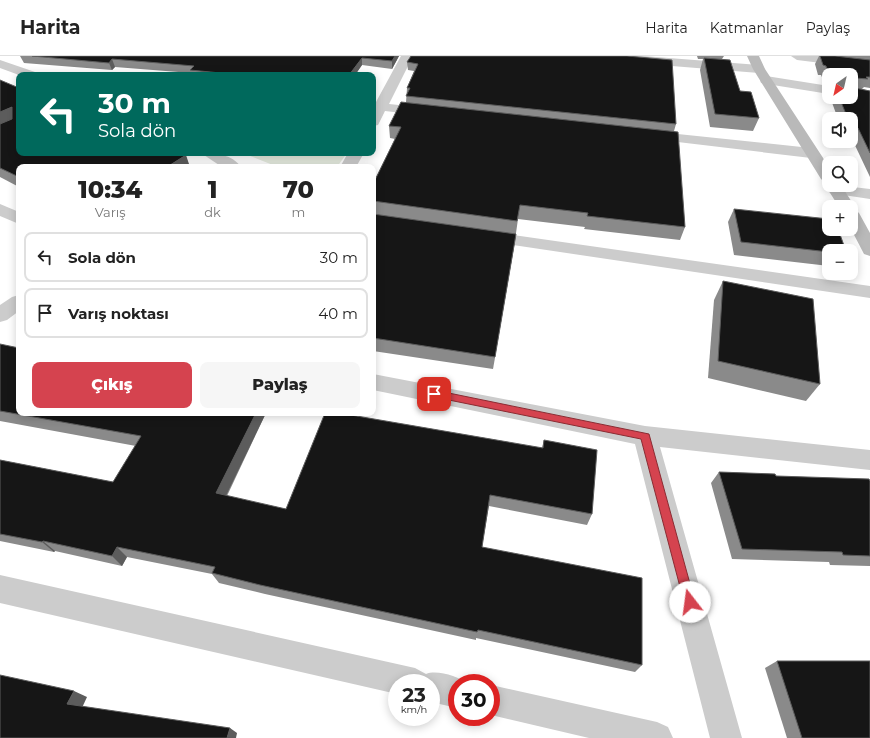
<!DOCTYPE html>
<html lang="tr">
<meta charset="utf-8">
<style>
:root{--surface:#fff;--page:#f6f6f6;--text:#222;--muted:#767676;--line:#e0e0e0;--accent:#d5434f}
body{margin:0;font-family:Montserrat,sans-serif;background:var(--page);color:var(--text);height:100vh;display:flex;flex-direction:column;font-size:15px;white-space:nowrap}
*{box-sizing:border-box;margin:0}
p{font-size:13px;color:var(--muted)}
.icon{flex:none;width:22px;height:22px;fill:none;stroke:currentColor;stroke-width:2;stroke-linecap:round;stroke-linejoin:round}
.map{position:relative;flex:1;overflow:hidden}
.side{position:absolute;left:16px;top:108px;width:360px;height:252px;display:flex;flex-direction:column;background:var(--surface);border-radius:8px;box-shadow:0 2px 10px #0003}
.side>*{flex:none}
.hud{position:absolute;left:16px;top:16px;width:360px;height:84px;border-radius:8px;box-shadow:0 2px 10px #0003;background:#00695c;color:#fff;overflow:hidden}
.needle{width:26px;rotate:214deg}
.controls{position:absolute;left:822px;top:12px;display:grid;gap:8px}
.controls a{display:grid;place-items:center;width:36px;height:36px;border-radius:8px;background:var(--surface);box-shadow:0 2px 10px #0003;font-size:20px}
.speed{position:absolute;left:388px;top:618px;display:flex;gap:8px;font-size:20px;font-weight:700;text-align:center}
.speed>*{display:grid;place-content:center;width:52px;height:52px;border-radius:50%;background:var(--surface);box-shadow:0 2px 10px #0003;line-height:1}
.speed small{font-size:10px;font-weight:400}
.speed .limit{border:6px solid #d22;background:#fff;color:#111}
.pin{position:absolute;display:grid;place-items:center;width:34px;height:34px;color:#fff;margin:-17px;border-radius:8px;box-shadow:0 2px 6px #0006}
.me{position:absolute;width:44px;margin:-22px;rotate:345deg;stroke-linejoin:round;filter:drop-shadow(0 0 3px #0008)}
.turn{display:flex;align-items:center;gap:14px;height:84px;padding:0 16px;font-size:18px}
.turn .icon{width:52px;height:52px;stroke-width:2.5}
.turn b{display:block;font-size:28px;line-height:34px}
.eta{display:flex;justify-content:space-evenly;align-items:center;height:68px;text-align:center}
.eta b{font-size:24px;font-weight:800;line-height:28px}
.primary-button{display:flex;gap:8px;margin-top:auto;padding:8px 16px}
.primary-button a{flex:1;height:46px;border-radius:8px;background:var(--accent);color:#fff;font-size:16px;font-weight:800;line-height:46px;text-align:center}
.primary-button a+a{background:var(--page);color:var(--text)}
ul{padding:0;list-style:none}
li{display:flex;align-items:center;gap:12px;height:50px;margin:0 8px 6px;padding:0 8px;border:2px solid var(--line);border-radius:8px}
li div{flex:1}
li b{display:block;font-size:15px}
li em{font-style:normal}
header{display:flex;align-items:center;gap:24px;box-sizing:border-box;height:56px;padding:0 20px;background:var(--surface);border-bottom:1px solid var(--line)}
header strong{font-size:19px}
nav{display:flex;gap:22px;margin-inline-start:auto;font-size:14px}
.map>svg:first-child{display:block}
.green{fill:#e5ebdf}
.lines{fill:none;stroke-linecap:round;stroke-linejoin:round}
.street{fill:#ccc;fill-rule:evenodd}
.secondary{fill:#b9b9b9;fill-rule:evenodd}
.wall{fill:#8a8a8a}
.shaded-wall{fill:#5c5c5c}
.building{fill:#161616;stroke:#5c5c5c}
.route{fill:#d5434f;stroke:#8a2c33}
</style>
<header>
<strong>Harita</strong>
<nav><a>Harita</a><a>Katmanlar</a><a>Paylaş</a></nav>
</header>
<div class="map">
<svg width="870" height="682" viewBox="0 0 870 682">
<rect width="100%" height="100%" fill="#fff"/>
<polygon class="green" points="243,97 347,97 337,111 278,111"/>
<g class="lines">
<g class="street">
<polygon points="401,0 413,0 389,48 428,52 433,53 435,56 433,59 428,60 385,55 378,69 373,70 373,46 376,46"/>
<polygon points="591,0 643,0 759,9 765,13 759,17 597,4"/>
<polygon points="791,0 827,0 870,5 870,13 797,4"/>
<polygon points="0,4 35,16 36,19 19,19 0,12"/>
<polygon points="766,20 829,30 829,38 761,27 760,24"/>
<polygon points="649,75 811,92 816,94 819,97 816,100 811,102 644,82 642,79 644,76"/>
<path d="M201,97c14,0 31,1 40,14h-19z"/>
<polygon points="348,97 364,97 356,111 340,111"/>
<polygon points="836,129 870,133 870,143 830,137 828,134 830,131"/>
<polygon points="0,148 19,156 19,168 0,160"/>
<polygon points="485,175 870,230 870,242 479,184 476,180 479,176"/>
<polygon points="19,239 19,255 7,264 0,266 0,249 12,241"/>
<polygon points="373,318 645,370 870,394 870,414 660,391 742,682 710,682 635,388 373,334"/>
<path d="M0,519l415,93 11,6c11,-5 33,3 42,9h-11v25l-26,-6v-19h-34v11l-397,-91z"/>
<polygon points="491,629 657,666 668,671 673,682 589,682 491,659"/>
</g>
<polygon class="secondary" points="747,0 759,0 765,13 829,111 829,129 841,129 855,151 854,153 859,157 870,177 870,200 864,198 851,173 851,151 839,151 825,129 826,127 821,123 753,13"/>
</g>
<g class="wall">
<polygon points="20,0 399,0 392,13 362,9 355,19 192,19 191,17 115,11 112,14 24,7"/>
<polygon points="411,0 676,68 674,75 685,171 680,184 584,173 585,171 518,163 514,191 493,313 373,295 373,128 395,83 390,82 389,70 406,46 407,32 414,15 408,14 407,6"/>
<polygon points="697,0 724,0 722,3 740,35 759,62 753,75 710,71 700,14 703,3 698,3"/>
<polygon points="819,0 870,0 870,4 858,3 870,4 870,32 864,31 862,33 870,35 870,121 852,83 851,82 851,63 838,63 830,41 851,41 851,19 829,19 829,29 825,28 821,19 818,19 815,8"/>
<polygon points="0,24 19,111 19,131 0,121"/>
<polygon points="734,153 829,195 829,210 734,199 728,166"/>
<polygon points="723,225 820,328 806,345 708,322 714,244"/>
<polygon points="0,288 19,357 266,357 227,440 286,453 542,392 544,384 592,458 587,469 489,450 482,491 642,609 635,616 476,582 476,584 265,538 219,527 212,518 127,501 122,510 55,495 54,496 0,485 0,404 113,426 136,390 0,365"/>
<polygon points="719,416 776,420 870,425 870,510 830,509 829,506 732,503 711,427"/>
<polygon points="777,605 870,682 787,682 765,612"/>
</g>
<g class="shaded-wall">
<polygon points="395,0 399,0 392,13 392,5"/>
<polygon points="362,2 362,9 355,19 349,19"/>
<polygon points="112,3 115,11 112,14 109,7"/>
<polygon points="12,51 19,63 0,71 0,56"/>
<polygon points="186,99 190,111 167,111"/>
<polygon points="516,178 514,191 493,313 495,301"/>
<polygon points="256,357 266,357 222,448 216,437"/>
<polygon points="43,485 55,495 54,496 42,486"/>
<polygon points="117,491 127,501 122,510 112,500"/>
<polygon points="74,635 87,641 81,654 67,648"/>
<polygon points="230,672 237,677 236,682 227,682"/>
</g>
<g class="building">
<polygon points="32,0 395,0 392,5 362,2 349,19 241,19 190,14 194,10 112,3 109,7"/>
<polygon points="411,0 627,0 672,4 676,68 406,40 410,32 407,32 418,8 407,6"/>
<polygon points="820,0 835,0 870,4 870,21 866,21 868,23 855,22 855,32 870,35 870,97 858,72 852,72 851,70 851,63 848,63 839,41 851,41 851,19 834,19 829,18 826,10 823,9"/>
<polygon points="704,2 730,4 740,35 751,36 759,62 715,58"/>
<polygon points="0,24 19,32 19,97 181,97 186,99 167,111 19,111 19,121 0,112 0,68 12,63 12,51 0,56"/>
<polygon points="401,46 678,76 685,171 587,160 588,157 520,149 517,165 373,145 373,128 401,71 389,70"/>
<polygon points="734,153 829,163 829,173 838,173 846,195 829,195 829,196 741,186"/>
<polygon points="373,158 516,178 495,301 373,282"/>
<polygon points="723,225 813,243 820,328 718,305"/>
<polygon points="0,288 19,292 19,357 256,357 216,437 286,453 325,357 339,357 543,392 544,384 597,394 592,458 490,439 482,491 642,522 642,609 478,574 477,576 260,529 212,517 215,511 117,491 112,500 43,485 42,486 0,478 0,404 113,426 141,380 0,355"/>
<polygon points="719,416 775,418 776,420 869,423 870,425 870,500 843,499 842,496 742,493"/>
<polygon points="777,605 870,605 870,682 802,682"/>
<polygon points="0,619 74,635 67,648 230,672 227,682 0,682"/>
</g>
<polygon class="route" points="434,334 649,378 695,546 694,550 690,552 685,550 684,546 641,383 434,341 429,338"/>
</svg>
<div class="controls">
<a><svg class="needle" viewBox="-14 -14 28 28"><path d="M0-13l5 13h-10z" fill="#e53935"/><path d="M0 13l5-13h-10z" fill="#767676"/></svg></a>
<a><svg class="icon" aria-label="sound" viewBox="0 0 24 24"><path d="M4 9h4l5-4v14l-5-4H4zM17 9q2 3 0 6"/></svg></a>
<a><svg class="icon" aria-label="search" viewBox="0 0 24 24"><circle cx="10" cy="10" r="6"/><path d="M15 15l6 6"/></svg></a>
<a>+</a>
<a>−</a>
</div>
<div class="speed"><div>23<small>km/h</small></div><div class="limit">30</div></div>
<div class="pin" style="left:434px;top:338px;background:#d93025"><svg class="icon" aria-label="arrive" viewBox="0 0 24 24"><path d="M6 21V4h12l-3 4 3 4H6"/></svg></div>
<svg class="me" style="left:690px;top:546px" viewBox="-20 -20 40 40"><circle r="19" fill="#fff"/><path d="M0-13L10 11 0 6-10 11z" fill="#d5434f"/></svg>
<div class="hud">
<div class="turn"><svg class="icon" aria-label="left" viewBox="0 0 24 24"><path d="M17 20v-9H6M10 6l-5 5 5 5"/></svg><div><b>30 m</b>Sola dön</div></div>
</div>
<section class="side">
<div class="eta">
<div><b>10:34</b><p>Varış</p></div>
<div><b>1</b><p>dk</p></div>
<div><b>70</b><p>m</p></div>
</div>
<ul>
<li><svg class="icon" aria-label="left" viewBox="0 0 24 24"><path d="M17 20v-9H6M10 6l-5 5 5 5"/></svg><div><b>Sola dön</b></div><em>30 m</em></li>
<li><svg class="icon" aria-label="arrive" viewBox="0 0 24 24"><path d="M6 21V4h12l-3 4 3 4H6"/></svg><div><b>Varış noktası</b></div><em>40 m</em></li>
</ul>
<div class="primary-button"><a>Çıkış</a><a>Paylaş</a></div>
</section>
</div>
